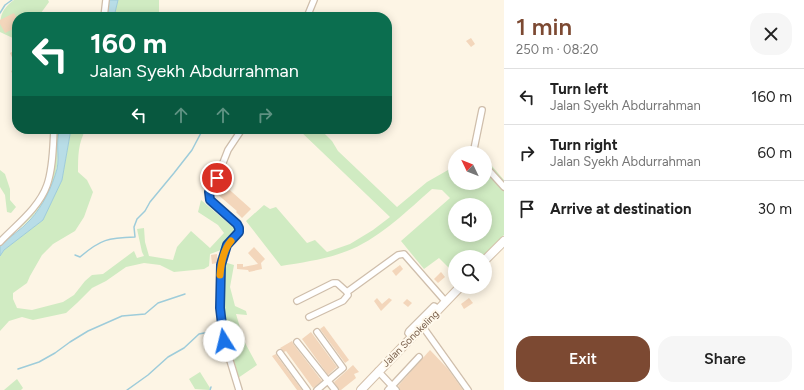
<!DOCTYPE html>
<meta charset="utf-8">
<style>
:root{--surface:#fff;--page:#f6f6f6;--text:#222;--muted:#767676;--line:#e0e0e0;--accent:#7c4932}
body{margin:0;font-family:Figtree,sans-serif;background:var(--page);color:var(--text);height:100vh;display:flex;flex-direction:column;font-size:15px;white-space:nowrap}
*{box-sizing:border-box;margin:0}
p{font-size:13px;color:var(--muted)}
.icon{flex:none;width:22px;height:22px;fill:none;stroke:currentColor;stroke-width:2;stroke-linecap:round;stroke-linejoin:round}
.map{position:relative;flex:1;overflow:hidden}
.panel{display:flex;flex-direction:column;background:var(--surface);width:300px}
.panel>*{flex:none}
.top-card{position:absolute;left:12px;top:12px;width:380px;height:122px;border-radius:16px;box-shadow:0 2px 10px #0003;background:#0b6e4f;color:#fff;overflow:hidden}
.needle{width:26px;rotate:313deg}
.tools{position:absolute;left:448px;top:146px;display:grid;gap:8px}
.tools a{display:grid;place-items:center;width:44px;height:44px;border-radius:50%;background:var(--surface);box-shadow:0 2px 10px #0003;font-size:20px}
.pin{position:absolute;display:grid;place-items:center;width:34px;height:34px;color:#fff;margin:-17px;border:2px solid #fff;border-radius:50%;box-shadow:0 1px 4px #0007}
.me{position:absolute;width:44px;margin:-22px;rotate:351deg;stroke-linejoin:round;filter:drop-shadow(0 0 3px #0008)}
.turn{display:flex;align-items:center;gap:14px;height:84px;padding:0 12px;font-size:18px}
.turn .icon{width:52px;height:52px;stroke-width:2.5}
.turn b{display:block;font-size:28px;line-height:34px}
.lanes{display:flex;align-items:center;height:38px;padding:0 12px;background:#0003;justify-content:center;gap:20px;direction:ltr}
.lanes .off{opacity:.35}
.round{display:grid;place-items:center;flex:none;width:42px;height:42px;border-radius:16px;background:var(--page)}
.summary{display:flex;align-items:center;justify-content:space-between;height:68px;padding:0 12px}
h1{font-size:24px;font-weight:600;line-height:30px;color:var(--accent)}
.primary-button{display:flex;gap:8px;margin-top:auto;padding:8px 12px}
.primary-button a{flex:1;height:46px;border-radius:16px;background:var(--accent);color:#fff;font-size:16px;font-weight:600;line-height:46px;text-align:center}
.primary-button a+a{background:var(--page);color:var(--text)}
ul{padding:0;list-style:none}
li{display:flex;align-items:center;gap:12px;height:56px;padding:0 12px;border-top:1px solid var(--line)}
li div{flex:1}
li b{display:block;font-size:15px}
li em{font-style:normal}
main{display:flex;flex:1;min-height:0}
.map>svg:first-child{display:block}
.green{fill:#d0ebc2;fill-rule:evenodd}
.water{fill:#b8dde7;stroke:#9eccda}
.lines{fill:none;stroke-linecap:round;stroke-linejoin:round}
.stream{stroke:#9eccda;stroke-width:1.5}
.building{fill:#f3d6bb}
.street-casing{stroke:#cfbeab;stroke-width:8}
.secondary-casing{stroke:#d4c0aa;stroke-width:10}
.street{stroke:#fff;stroke-width:5.5}
.secondary{stroke:#fff;stroke-width:8}
.route-casing{stroke:#114b97;stroke-width:10}
.route{stroke:#1a73e8;stroke-width:7}
.slow{stroke:#f59e0b;stroke-width:7}
.labels{text-anchor:middle;stroke-width:4;stroke-linejoin:round;paint-order:stroke}
.street-label{font-size:10px;fill:#775d49;stroke:#fff9ec}
</style>
<main>
<div class="map">
<svg width="504" height="390" viewBox="0 0 504 390">
<rect width="100%" height="100%" fill="#fdf5e5"/>
<g class="green">
<path d="M14,0h34l1,2 -11,15h-21v23l-17,-8c0,-16 1,-22 14,-32z"/>
<polygon points="118,0 159,0 159,17 114,17"/>
<path d="M56,129h4c-4,12 -1,25 -3,37 -3,24 -20,49 -38,63v-3l28,-36z"/>
<path d="M71,129h15c-8,14 -8,27 -8,43l9,8 6,12 -9,25 -9,14 -22,13 -11,11 -12,21 -3,7 -14,10v6l4,9 15,2 31,-8 11,-7 11,-14 7,-6 11,-1 31,-23 3,7 7,-2 -2,-4 -5,-23 7,-1 1,14 4,14 24,4 4,-13 14,-16 19,17 14,-15 -6,-8 -20,-13 3,-12 33,28 1,5 -14,17 -11,4 -1,12 -5,3 -30,3 -14,-7 -16,-2 -18,4 -20,14 -14,7 -15,15 -11,10 -33,7 -11,-3 -13,4 -9,10v-75l4,-6 39,-30 19,-40z"/>
<path d="M298,129h22l12,12 6,10 59,56 30,-25 28,-16v17h30v-25l19,22v55l-22,22h-27v17l-16,-16 -15,11 -23,-28 49,-43 -8,-8 -10,-1c-24,21 -50,47 -80,60 -23,10 -47,13 -71,17l-35,-45 18,-16 6,4 6,-2 31,36 8,-3 12,12 23,-8 23,-14 17,-13zM455,205h30v30h-30z"/>
<polygon points="0,170 5,174 10,189 10,200 16,207 11,213 7,212 5,195 0,187"/>
<polygon points="224,262 234,265 230,287 235,306 246,311 247,315 236,314 244,341 257,365 238,378 224,327 222,314"/>
<polygon points="200,372 210,388 209,390 195,389 189,379"/>
<polygon points="17,379 23,388 21,390 4,390"/>
</g>
<g class="water">
<polygon points="109,0 118,0 114,17 106,17"/>
<path d="M60,129h11l-9,51 -19,40 -39,30 -4,6v-10c9,-9 21,-16 30,-26 13,-14 22,-33 27,-51 3,-13 -2,-27 3,-40z"/>
</g>
<g class="lines">
<g class="stream">
<polyline points="0,13 5,5 12,0"/>
<path d="M75,255l5,2c21,-18 28,-19 55,-20l-1,-10 3,-8 8,-8 5,-9 24,-29 18,-23 11,-21"/>
<polyline points="18,369 39,362 55,353 70,342 88,331 122,316 145,314 158,303 185,294"/>
<polyline points="127,390 148,375 168,357 184,348 199,334 219,330"/>
<polyline points="210,390 211,387"/>
</g>
</g>
<g class="building">
<polygon points="14,13 17,19 17,27 5,33 0,24 0,20"/>
<polygon points="471,38 475,44 471,47 466,41"/>
<polygon points="17,49 17,75 11,72 15,64 10,53"/>
<polygon points="223,184 251,209 242,218 236,212 237,211 216,193"/>
<polygon points="254,247 265,259 261,263 262,269 249,272 248,270 237,269 237,264 243,264 243,267 258,264 248,253"/>
<polygon points="217,254 217,263 212,264 211,255"/>
<polygon points="400,265 403,269 396,276 392,271"/>
<polygon points="441,272 445,277 438,283 434,279"/>
<polygon points="377,298 382,304 389,298 392,300 381,311 374,301"/>
<polygon points="469,298 473,303 464,309 461,304"/>
<polygon points="407,299 412,303 408,307 403,303"/>
<polygon points="324,326 349,360 345,363 320,329"/>
<polygon points="311,332 337,367 328,375 302,339"/>
<polygon points="292,341 294,345 322,381 313,388 286,351 284,352 280,348"/>
<polygon points="430,350 448,369 463,390 400,390 398,386"/>
<polygon points="276,354 277,356 302,390 297,390 272,356"/>
<polygon points="353,365 359,372 354,374 356,378 341,390 339,390 334,382"/>
</g>
<g class="lines">
<defs>
<g id="street">
<polyline points="104,17 106,0"/>
<polyline points="307,17 314,0"/>
<polyline points="475,153 474,149 482,110"/>
<polyline points="485,166 504,187"/>
<path d="M0,242c16,-17 39,-34 47,-57 6,-17 6,-38 7,-56"/>
<polyline points="297,301 333,283 337,283 347,292"/>
<polyline points="309,317 343,301 348,295 347,292 398,255 404,254 446,302"/>
<polyline points="423,327 468,390"/>
<polyline points="412,337 408,333 409,331 434,306 439,309"/>
<polyline points="297,342 335,390"/>
<polyline points="280,353 307,390"/>
<polyline points="378,371 392,386 388,390"/>
<polyline points="239,390 224,341 220,308 221,260 227,245 237,235 239,229 237,224 211,202 209,194 210,189 217,178 228,150 242,129"/>
<polyline points="317,390 343,368 317,332"/>
<polyline points="396,390 392,386 419,357"/>
</g>
<g id="secondary">
<polyline points="485,260 504,241"/>
<polyline points="361,390 460,287"/>
</g>
</defs>
<use href="#street" class="street-casing"/>
<use href="#secondary" class="secondary-casing"/>
<use href="#street" class="street"/>
<use href="#secondary" class="secondary"/>
</g>
<g class="lines">
<defs>
<polyline id="route" points="217,178 209,192 210,200 237,224 239,228 239,232 227,245 221,265 220,308 224,341"/>
</defs>
<use href="#route" class="route-casing"/>
<use href="#route" class="route"/>
<path class="slow" d="M220,275c1,-12 3,-25 11,-34"/>
</g>
<g class="labels">
<g class="street-label">
<text transform="translate(410 338) rotate(-45)" y="4">Jalan Sonokeling</text>
</g>
</g>
</svg>
<div class="tools">
<a><svg class="needle" viewBox="-14 -14 28 28"><path d="M0-13l5 13h-10z" fill="#e53935"/><path d="M0 13l5-13h-10z" fill="#767676"/></svg></a>
<a><svg class="icon" aria-label="sound" viewBox="0 0 24 24"><path d="M4 9h4l5-4v14l-5-4H4zM17 9q2 3 0 6"/></svg></a>
<a><svg class="icon" aria-label="search" viewBox="0 0 24 24"><circle cx="10" cy="10" r="6"/><path d="M15 15l6 6"/></svg></a>
</div>
<div class="pin" style="left:217px;top:178px;background:#d93025"><svg class="icon" aria-label="arrive" viewBox="0 0 24 24"><path d="M6 21V4h12l-3 4 3 4H6"/></svg></div>
<svg class="me" style="left:224px;top:341px" viewBox="-20 -20 40 40"><circle r="19" fill="#fff"/><path d="M0-13L10 11 0 6-10 11z" fill="#1a73e8"/></svg>
<div class="top-card">
<div class="turn"><svg class="icon" aria-label="left" viewBox="0 0 24 24"><path d="M17 20v-9H6M10 6l-5 5 5 5"/></svg><div><b>160 m</b>Jalan Syekh Abdurrahman</div></div>
<div class="lanes"><svg class="icon" aria-label="left" viewBox="0 0 24 24"><path d="M17 20v-9H6M10 6l-5 5 5 5"/></svg><svg class="icon off" aria-label="ahead" viewBox="0 0 24 24"><path d="M12 20V5M6 11l6-6 6 6"/></svg><svg class="icon off" aria-label="ahead" viewBox="0 0 24 24"><path d="M12 20V5M6 11l6-6 6 6"/></svg><svg class="icon off" aria-label="right" viewBox="0 0 24 24"><path d="M7 20v-9h11M14 6l5 5-5 5"/></svg></div>
</div>
</div>
<section class="panel">
<div class="summary"><div><h1>1 min</h1><p>250 m · 08:20</p></div><a class="round"><svg class="icon" aria-label="close" viewBox="0 0 24 24"><path d="M6 6l12 12M18 6L6 18"/></svg></a></div>
<ul>
<li><svg class="icon" aria-label="left" viewBox="0 0 24 24"><path d="M17 20v-9H6M10 6l-5 5 5 5"/></svg><div><b>Turn left</b><p>Jalan Syekh Abdurrahman</p></div><em>160 m</em></li>
<li><svg class="icon" aria-label="right" viewBox="0 0 24 24"><path d="M7 20v-9h11M14 6l5 5-5 5"/></svg><div><b>Turn right</b><p>Jalan Syekh Abdurrahman</p></div><em>60 m</em></li>
<li><svg class="icon" aria-label="arrive" viewBox="0 0 24 24"><path d="M6 21V4h12l-3 4 3 4H6"/></svg><div><b>Arrive at destination</b></div><em>30 m</em></li>
</ul>
<div class="primary-button"><a>Exit</a><a>Share</a></div>
</section>
</main>
